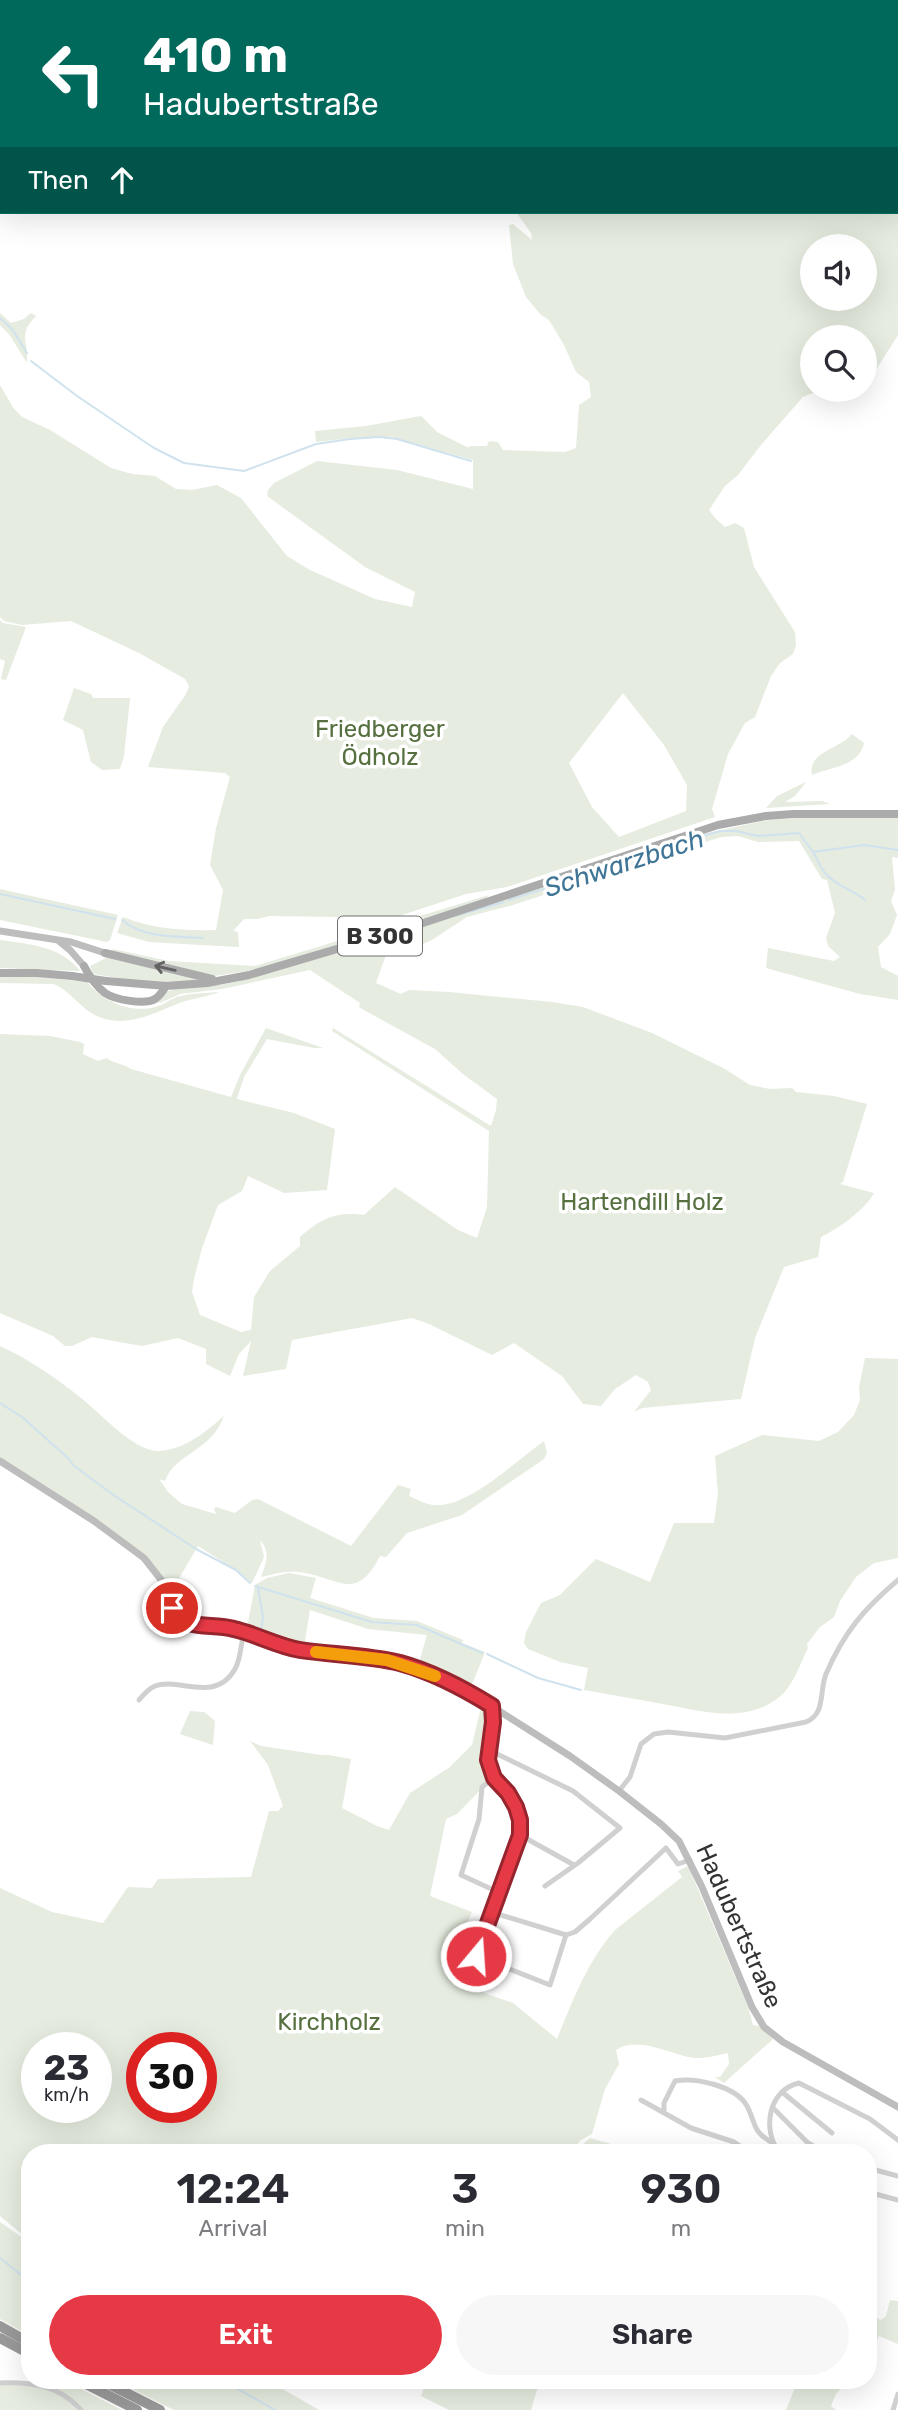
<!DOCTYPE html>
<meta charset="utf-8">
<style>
:root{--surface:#fff;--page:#f7f7f7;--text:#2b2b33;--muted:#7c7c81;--accent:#e63946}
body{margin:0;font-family:Rubik,sans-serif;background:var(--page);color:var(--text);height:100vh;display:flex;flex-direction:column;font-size:26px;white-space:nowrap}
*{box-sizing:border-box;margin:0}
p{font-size:23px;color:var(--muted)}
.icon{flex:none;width:38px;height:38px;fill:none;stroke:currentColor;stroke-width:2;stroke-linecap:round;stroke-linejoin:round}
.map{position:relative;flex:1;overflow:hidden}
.side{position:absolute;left:21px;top:2144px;width:856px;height:245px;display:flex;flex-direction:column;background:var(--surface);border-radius:28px;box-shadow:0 7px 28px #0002}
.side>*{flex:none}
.banner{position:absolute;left:0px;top:0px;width:900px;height:214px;box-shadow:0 7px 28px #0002;background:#00695c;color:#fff;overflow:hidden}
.buttons{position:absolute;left:800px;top:234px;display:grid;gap:14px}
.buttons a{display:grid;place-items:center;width:77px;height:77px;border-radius:50%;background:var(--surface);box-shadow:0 7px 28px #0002;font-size:35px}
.speed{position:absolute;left:21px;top:2032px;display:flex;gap:14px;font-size:35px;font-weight:700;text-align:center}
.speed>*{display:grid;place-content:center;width:91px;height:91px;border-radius:50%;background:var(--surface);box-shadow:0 7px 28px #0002;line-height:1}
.speed small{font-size:18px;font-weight:400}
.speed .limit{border:10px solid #d22;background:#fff;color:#111}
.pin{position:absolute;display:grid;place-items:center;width:60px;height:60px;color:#fff;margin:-30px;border:4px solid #fff;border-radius:50%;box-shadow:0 2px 7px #0007}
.me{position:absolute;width:77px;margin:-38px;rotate:18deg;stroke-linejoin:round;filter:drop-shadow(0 0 5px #0008)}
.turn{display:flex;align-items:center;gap:24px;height:147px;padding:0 28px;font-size:32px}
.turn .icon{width:91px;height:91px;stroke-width:2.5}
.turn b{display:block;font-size:49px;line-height:60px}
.then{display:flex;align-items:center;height:66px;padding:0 28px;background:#0003;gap:14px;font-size:26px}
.eta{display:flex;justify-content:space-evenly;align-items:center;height:119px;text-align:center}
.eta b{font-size:42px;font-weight:600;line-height:49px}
.primary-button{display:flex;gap:14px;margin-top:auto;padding:14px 28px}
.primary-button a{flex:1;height:80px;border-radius:42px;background:var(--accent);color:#fff;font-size:28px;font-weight:600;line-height:80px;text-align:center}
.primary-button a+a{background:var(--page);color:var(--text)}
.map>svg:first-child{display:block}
.green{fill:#e6ecdf;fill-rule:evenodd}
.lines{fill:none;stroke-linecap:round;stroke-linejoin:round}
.stream{stroke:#cfe2ee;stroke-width:2}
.street{stroke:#d0d0d0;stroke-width:5}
.secondary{stroke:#bdbdbd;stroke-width:7}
.primary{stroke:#ababab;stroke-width:8}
.highway{stroke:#9a9a9a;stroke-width:10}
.primary-bridge{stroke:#ababab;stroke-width:8}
.oneway{stroke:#636363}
.route-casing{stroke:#96252e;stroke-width:18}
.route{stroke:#e63946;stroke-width:12}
.slow{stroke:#f59e0b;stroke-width:12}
.labels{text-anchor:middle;stroke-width:7;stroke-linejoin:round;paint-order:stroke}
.shield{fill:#fff;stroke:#707070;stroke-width:2}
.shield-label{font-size:23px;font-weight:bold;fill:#333}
.park-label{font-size:24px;fill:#56703f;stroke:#fff}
.street-label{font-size:24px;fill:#333;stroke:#fff}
.water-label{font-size:26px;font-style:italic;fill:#3f7597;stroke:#fff}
</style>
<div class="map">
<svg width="898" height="2410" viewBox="0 0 898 2410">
<rect width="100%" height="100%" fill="#fff"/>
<g class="green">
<path d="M898,141v194l-31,49 -2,-1 -1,-45h-52v52h8l-17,7 -42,48 -23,30 -13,11 -16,24 6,8 10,9 10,-4 9,5 10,39 41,65 1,13 -3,9 -13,9 -9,13 -16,41 -10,6 -17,31 -16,55 3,8 -208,70 -41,7 -122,40 -6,-17 -68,-1 -13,3h-13l-11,12 5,1 1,15h-2l-88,-5 -32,-9 6,-16c30,12 61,14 93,13l7,-40 -13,-25 6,-37 14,-51 -5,-4 -77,-6 15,-40 23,-33 3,-8 -4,-7 -46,-26 -68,-32 -49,4 -18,-4 -4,-4v-232l14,24 8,8 28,13 61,38 21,6 23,2 21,13 16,1 25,-5 24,13 46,58 23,14 65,29 37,8 3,-15 -50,-25 -98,-71 1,-6 6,-7 43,-22 80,9 76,19v-29l-82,-23 -39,1 -36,4 -1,-11 51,-5 55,-10 16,16 32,16v-2h18l2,-5 9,1 5,8 62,2 11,-4 3,-43 12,-8 -2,-15 -13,-10 -12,-27 -15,-25 -8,-5 -15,-18 -13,-33 -4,-39 4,-1 19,16 -1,-7 -15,-21h382zM812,247h52v52h-52zM623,693l41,52 23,40 -1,26 -67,26 -27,-30 -23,-44z"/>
<path d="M0,313l11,10 13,-4 7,-6 5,3c-19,19 -7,24 -9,47l-18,-29 -9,-9z"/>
<polygon points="0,620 3,623 26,627 6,680 1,679 5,661 0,659"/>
<polygon points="74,688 91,694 93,698 130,698 124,756 120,769 102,770 91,762 83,730 63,720"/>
<path d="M852,734l12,9c-5,24 -35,24 -52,32 -5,-23 28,-26 40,-41z"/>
<polygon points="806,782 795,796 785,802 822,801 830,804 766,808 777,796"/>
<path d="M812,817l86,1v40l-6,-1 3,33 -4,11 6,14 -7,19 -12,13 3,20 17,9v24l-38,-6 -94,-26 2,-20 66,13 6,-4 -12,-11 -2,-8 9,-25 -8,-33 -5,-1 -23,-38 -41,1 -20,-6 -16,1 -27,8 -182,60 -46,12 -35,23 -20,9 -23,-3 -13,37 25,11 8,-4 40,2 103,10 31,5 69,26 73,36 25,16 20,4 22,-1 4,4 38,4 33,8 -24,78 -3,2 34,9c-8,16 -36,36 -53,44l-3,20 -34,10 -29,71 -14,61 -99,9 -8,4 17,-22 -3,-8 -12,-7 -21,14 -14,17 -18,-2 -21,-28 -48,-33 -22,12 -63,-31 -17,-6 -120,22 -6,29 -43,7 8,-35 -12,13 -9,22 -24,-12v-15l-28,-11 -36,8 -50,-9 -20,9h-7l-12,-10 -53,-23v-279l50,2 30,6 4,2 -1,10 15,7 9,-3c7,6 15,5 24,11l100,28 9,-22 26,-47 57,20h-9l-47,-9 -23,38 -7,22 57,14 41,16 -8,61 -43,3 -36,-17 -6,15 -24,14 -16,43 -8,31 -2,13 8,23 41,17 10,-2 3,-33 16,-26 30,-25v-9c21,-19 36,-26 64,-22l31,-28 63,43 19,8 10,-31 2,-76 -157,-100 1,-3 158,98 5,-16 1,-11 -34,-25 -28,-25 -73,-40 -3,-2 1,-4 -50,-33 -88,19 -42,5 -20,9 -2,-1 8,-10 8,-3 52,-5 60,-16 408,-132 74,-16z"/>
<polygon points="0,889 118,915 110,940 107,942 0,920"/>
<polygon points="489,895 485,899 265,968 208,977 112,952 113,949 169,961 255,966"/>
<path d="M0,940c29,4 61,6 80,31l-80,-3z"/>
<path d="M108,957l86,21 3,2c-35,6 -69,0 -104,-6l-3,-8z"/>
<path d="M0,977h38l49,5c16,20 47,34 74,23 7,-3 12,-8 20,-9 12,-3 26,-3 38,-4 -12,5 -25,6 -37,10 -28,11 -59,29 -89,12 -14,-8 -23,-23 -39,-30l-54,-1z"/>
<path d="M0,1346c29,13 56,32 81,52 18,14 55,55 78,53 25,-1 48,-20 65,-35 -13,36 -48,36 -59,65l-6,-2 9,13 14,12 34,10 -2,-5 2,-2 19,6 17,-13 6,-1 93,47 47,-61 13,4 -2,7c8,3 17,9 26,9 33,3 83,-46 109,-64l3,12 -3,6 -82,56 -55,18 -21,24 -6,-1c-24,47 -40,22 -80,16 -13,-2 -26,2 -39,5 5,-14 10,-25 -1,-37l4,17 -12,26 -16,-13 -38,-24 -27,46 -7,-12 -68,-61 -96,-62z"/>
<path d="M865,1358l33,1v199l-24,5 -18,14 -16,24 -6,16 -14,10 -13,17 1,4c-8,16 -15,39 -30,50 -33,26 -78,13 -115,6 -26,-5 -53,-9 -79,-14l4,-22 -28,-6 -32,-13 -4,-6 2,-11 15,-29 19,-8 36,-36 54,23 24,-59h40l4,-29 -3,-38 47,-21 57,6 19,-9 16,-17 6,-15 -1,-13z"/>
<polygon points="289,1573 316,1578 310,1598 374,1618 417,1621 463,1640 462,1643 485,1652 473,1682 467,1688 418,1666 427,1635 368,1629 310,1610 304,1647 247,1628 255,1585 267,1578"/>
<path d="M482,1703c13,12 8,29 8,45 -1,10 1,20 2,30l-35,36 -11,5 -16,77 42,16 -25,55 16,7 4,13 46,16 44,36c16,-39 30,-77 58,-109l67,-53 -4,-6 10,-5 60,141 5,18 6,1 14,13 -49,44 -9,-6h5l9,-13 -1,-11c-10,2 -23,6 -34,5 -22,-3 -57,-23 -78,-8l3,14 -14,25 -13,45 -11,6 -11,12h-540v85l-6,-1 -24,-20v-328l52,24 51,11 25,-36 24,1 6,-9 93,-2 18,-66h9l5,-5 -15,-41 -18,-24 11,5 60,9h8l22,4 -9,49 35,18 12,4 21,-37 40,-26 22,-22zM37,2048h59v59h-59zM142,2048h59v59h-59z"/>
<polygon points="190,1711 204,1712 215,1721 213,1745 180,1734"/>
<polygon points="590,2138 618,2146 654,2144 651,2152 574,2152"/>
<polygon points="0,2222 30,2243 30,2336 0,2319"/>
<polygon points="890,2300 898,2301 898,2344 879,2336 878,2339 868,2341 868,2313 881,2320 886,2316"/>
<path d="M45,2380h19l58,30h-39c-11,-14 -26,-18 -38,-30z"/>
<polygon points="114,2380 267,2380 319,2410 174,2410"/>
<polygon points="427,2380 540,2380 531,2410 449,2410 421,2396"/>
<polygon points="798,2380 849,2380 836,2394 831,2406 836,2410 786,2410"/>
<path d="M0,2385c30,0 56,1 77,25h-77z"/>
</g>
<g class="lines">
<g class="stream">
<polyline points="836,0 836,2"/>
<polyline points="0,318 12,329 27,353"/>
<polyline points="31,361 77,396 154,448 184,463 244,471 316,444 350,439 379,437 397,439 471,461"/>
<path d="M814,854c4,6 7,15 12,20 9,11 27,16 39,26"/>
<polyline points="0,894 115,919"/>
<polyline points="508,900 618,866 671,845 720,831 736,831 758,836 799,833 813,852 864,845 898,850"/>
<polyline points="455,916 504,902"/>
<path d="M122,920c23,19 54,16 81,18"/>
<polyline points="0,1403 22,1417 69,1459 73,1465 112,1494 196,1549 236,1570 250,1583"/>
<polyline points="255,1586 372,1622 417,1625 482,1653"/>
<polyline points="258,1588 263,1617 261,1631"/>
<polyline points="487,1654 538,1678 581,1690"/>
<polyline points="0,2258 30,2282"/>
<polyline points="197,2380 213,2385 229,2384 275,2410"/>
</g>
<g class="street">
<polyline points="558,2 558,0"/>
<path d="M139,1700c5,-6 9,-11 16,-14 24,-9 60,18 80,-17 6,-10 6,-26 9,-38"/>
<polyline points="491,1751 573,1791 620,1828 578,1863 545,1886"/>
<polyline points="494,1778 482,1787 479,1819 461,1875 498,1892"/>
<path d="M619,1791l11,-14 11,-33 13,-10 14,-2 57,6 81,-16c20,-8 13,-31 20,-48 18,-42 38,-65 72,-94"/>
<polyline points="520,1835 574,1865"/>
<polyline points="491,1912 566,1935 575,1932 590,1919 666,1848 678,1864 690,1860"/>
<polyline points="476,1956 550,1985 566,1935"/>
<polyline points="468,1985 467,1981 483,1933 520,1835 520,1820 516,1807 508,1792 494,1778 488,1760 493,1722 492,1706"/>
<polyline points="782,2092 832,2133"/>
<polyline points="641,2100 691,2128 734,2142 749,2152"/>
<polyline points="773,2108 807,2142 823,2152"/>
<path d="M664,2112v-9l11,-22c20,-4 61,5 72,25 9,17 5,25 24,36"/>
<path d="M779,2152c-17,-22 -11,-62 20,-69l71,36 28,21"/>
<polyline points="868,2168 898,2176"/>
<polyline points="868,2192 898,2200"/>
<path d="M0,2383c32,-1 59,2 81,27"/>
<polyline points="893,2410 898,2394"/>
</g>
<g class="secondary">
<polyline points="0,931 71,942 105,953"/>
<polyline points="60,942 70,950 84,966"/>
<polyline points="0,1461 94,1521 144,1558 162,1581 172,1607 178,1617 185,1622 230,1627 297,1649 371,1658 417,1668 466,1690 570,1756 619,1791 661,1824 679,1841 702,1887 752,2007 764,2027 783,2042 898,2107"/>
</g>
<g class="primary">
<polyline points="105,953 212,979"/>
<path d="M84,966c5,10 12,20 21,27 10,7 40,12 50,6 5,-3 8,-8 11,-13"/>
<polyline points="0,973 37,973 72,976"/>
<polyline points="106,981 166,986 207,983 249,975 408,928 718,825 766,816 793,814 898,814"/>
</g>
<g class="highway">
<polyline points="0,2326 30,2343"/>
<polyline points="0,2338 30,2354"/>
<polyline points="78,2380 137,2410"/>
<polyline points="101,2380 160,2410"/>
</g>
<polyline class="primary-bridge" points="72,976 106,981"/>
</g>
<defs><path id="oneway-shaft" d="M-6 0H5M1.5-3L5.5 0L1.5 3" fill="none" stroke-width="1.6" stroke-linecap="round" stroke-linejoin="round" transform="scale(1.75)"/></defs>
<use class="oneway" href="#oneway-shaft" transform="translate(165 968) rotate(-167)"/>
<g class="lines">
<defs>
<path id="route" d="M172,1608c15,25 38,14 62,21 22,5 43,17 66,21 33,5 67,5 100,13 33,9 63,25 92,43l1,16 -5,38 6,18 14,15 8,14 4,13v15l-44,121"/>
</defs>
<use href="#route" class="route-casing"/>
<use href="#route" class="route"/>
<polyline class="slow" points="316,1652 387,1660 435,1676"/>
</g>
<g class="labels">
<rect class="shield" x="338" y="916.5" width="84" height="39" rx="5"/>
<g class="shield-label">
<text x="380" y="944">B 300</text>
</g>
<g class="park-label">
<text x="380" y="737">Friedberger<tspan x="380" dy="28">Ödholz</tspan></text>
<text x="642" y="1210">Hartendill Holz</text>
<text x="329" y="2030">Kirchholz</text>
</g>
<g class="street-label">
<text transform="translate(739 1926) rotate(66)" y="8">Hadubertstraße</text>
</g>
<g class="water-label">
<text transform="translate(624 863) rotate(-18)" y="9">Schwarzbach</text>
</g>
</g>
</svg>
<div class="buttons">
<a><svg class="icon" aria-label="sound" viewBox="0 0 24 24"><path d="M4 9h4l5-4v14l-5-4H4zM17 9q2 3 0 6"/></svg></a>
<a><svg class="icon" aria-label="search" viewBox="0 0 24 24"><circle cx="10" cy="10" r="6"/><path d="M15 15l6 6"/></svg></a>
</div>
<div class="speed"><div>23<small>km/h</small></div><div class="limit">30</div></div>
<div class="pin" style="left:172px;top:1608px;background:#d93025"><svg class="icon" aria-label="arrive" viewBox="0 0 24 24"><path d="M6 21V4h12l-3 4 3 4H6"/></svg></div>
<svg class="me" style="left:476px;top:1956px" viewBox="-20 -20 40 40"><circle r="17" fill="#e63946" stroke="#fff" stroke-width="3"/><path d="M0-11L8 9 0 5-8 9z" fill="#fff"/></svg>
<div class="banner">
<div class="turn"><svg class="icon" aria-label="left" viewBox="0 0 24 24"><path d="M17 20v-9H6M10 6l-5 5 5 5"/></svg><div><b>410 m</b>Hadubertstraße</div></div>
<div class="then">Then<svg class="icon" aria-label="ahead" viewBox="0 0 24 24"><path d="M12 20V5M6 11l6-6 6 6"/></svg></div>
</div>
<section class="side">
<div class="eta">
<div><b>12:24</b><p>Arrival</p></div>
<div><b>3</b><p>min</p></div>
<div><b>930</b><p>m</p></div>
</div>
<div class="primary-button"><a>Exit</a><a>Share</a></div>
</section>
</div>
